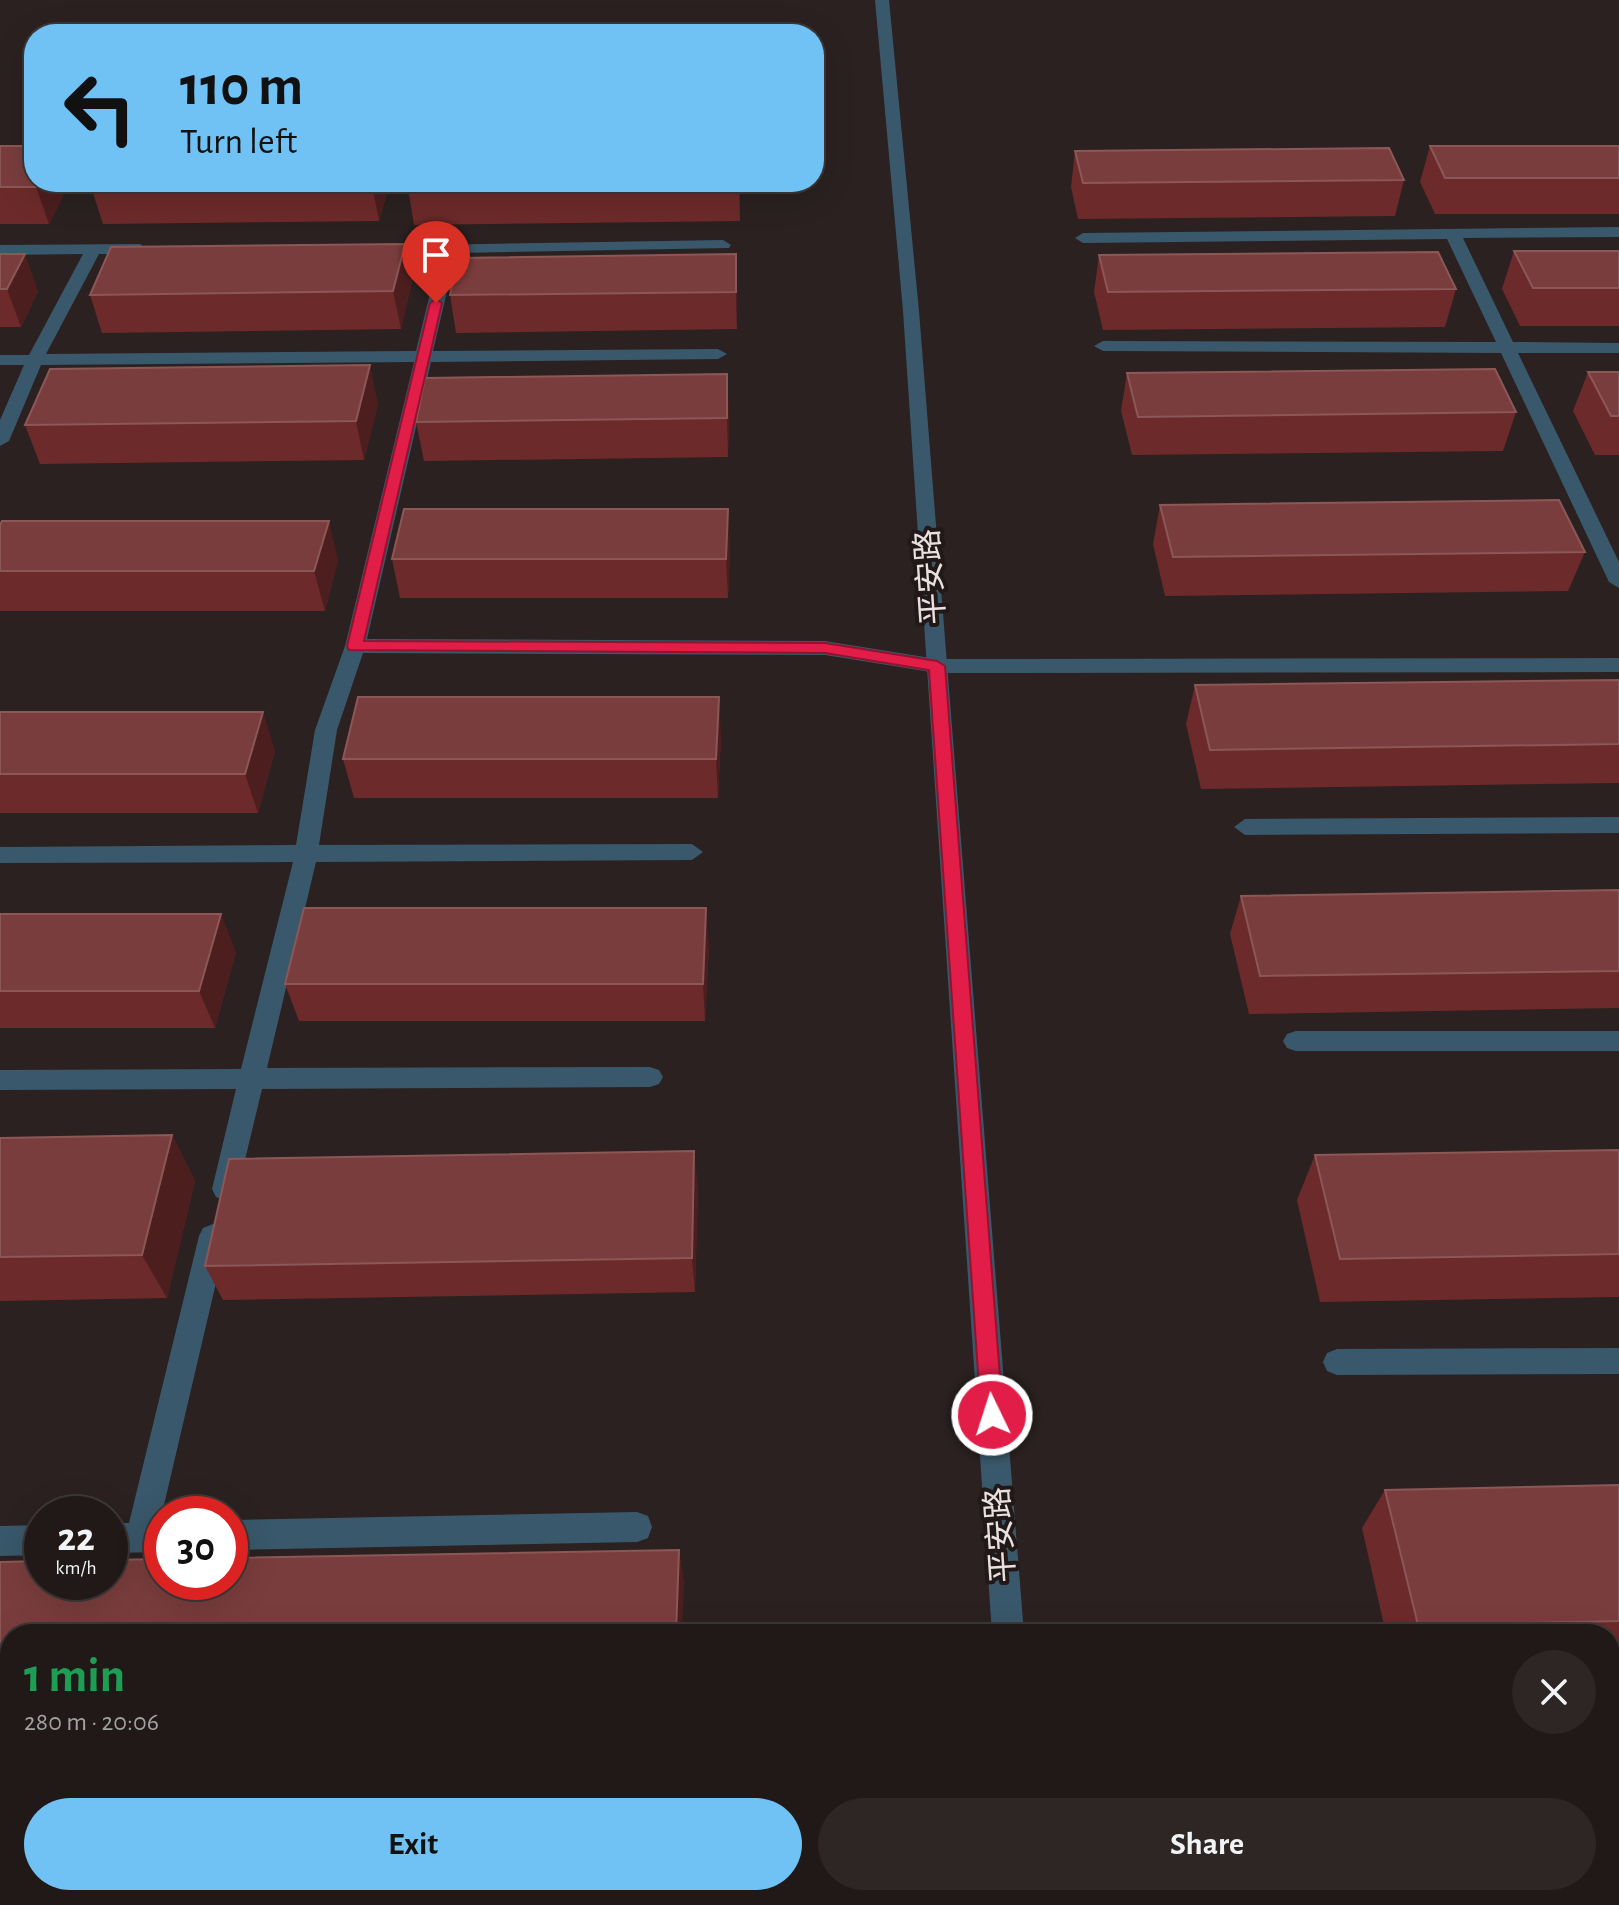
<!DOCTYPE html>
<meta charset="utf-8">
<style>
:root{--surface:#201918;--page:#2d2625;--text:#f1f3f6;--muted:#a2a0a2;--line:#3d3837;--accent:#70c2f4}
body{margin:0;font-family:"Alegreya Sans","Noto Sans SC",sans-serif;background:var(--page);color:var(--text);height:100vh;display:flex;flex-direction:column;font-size:30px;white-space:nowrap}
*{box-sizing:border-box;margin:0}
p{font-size:26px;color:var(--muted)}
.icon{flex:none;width:44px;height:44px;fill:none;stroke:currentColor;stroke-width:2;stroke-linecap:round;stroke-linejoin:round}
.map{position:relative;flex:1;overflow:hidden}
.panel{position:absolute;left:0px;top:1624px;width:1620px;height:282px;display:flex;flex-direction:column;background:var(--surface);border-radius:32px 32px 0 0;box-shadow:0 8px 32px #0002,0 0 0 2px var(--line)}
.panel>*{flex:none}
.hud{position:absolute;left:24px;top:24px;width:800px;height:168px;border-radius:32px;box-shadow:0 8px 32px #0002,0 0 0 2px var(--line);background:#70c2f4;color:#111;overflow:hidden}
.speed{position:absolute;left:24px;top:1496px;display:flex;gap:16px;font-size:40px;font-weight:700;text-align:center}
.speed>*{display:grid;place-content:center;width:104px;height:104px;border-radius:50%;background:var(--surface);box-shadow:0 8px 32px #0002,0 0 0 2px var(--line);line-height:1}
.speed small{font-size:20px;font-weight:400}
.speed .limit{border:12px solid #d22;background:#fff;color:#111}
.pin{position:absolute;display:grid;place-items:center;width:68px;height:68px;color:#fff;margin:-82px -34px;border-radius:50% 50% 50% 0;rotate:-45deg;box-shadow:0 0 8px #0007}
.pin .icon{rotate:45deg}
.me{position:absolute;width:88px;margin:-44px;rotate:356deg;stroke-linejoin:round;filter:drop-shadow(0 0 6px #0008)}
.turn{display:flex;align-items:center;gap:28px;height:168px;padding:0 24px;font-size:36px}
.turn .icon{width:104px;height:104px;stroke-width:2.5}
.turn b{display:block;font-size:56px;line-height:68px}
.round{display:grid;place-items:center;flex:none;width:84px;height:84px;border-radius:42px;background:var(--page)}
.overview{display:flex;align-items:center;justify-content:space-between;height:136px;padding:0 24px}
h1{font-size:48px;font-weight:600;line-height:60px;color:#1e9e55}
.action{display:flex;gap:16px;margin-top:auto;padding:16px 24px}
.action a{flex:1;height:92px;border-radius:48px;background:var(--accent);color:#111;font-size:32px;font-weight:600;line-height:92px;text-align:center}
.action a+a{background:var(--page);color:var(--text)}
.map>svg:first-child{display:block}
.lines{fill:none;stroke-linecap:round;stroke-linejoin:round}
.service{fill:#3a586b;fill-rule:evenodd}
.minor{fill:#3a586b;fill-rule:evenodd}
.wall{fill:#6d2a2a}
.shaded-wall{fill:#4d1e1e}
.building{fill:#7a3d3d;stroke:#8c5757;stroke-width:2}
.route{fill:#e11d48;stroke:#92132f;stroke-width:2}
.labels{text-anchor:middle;stroke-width:8;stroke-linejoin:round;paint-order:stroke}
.street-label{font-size:32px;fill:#e8e1e0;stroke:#211817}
</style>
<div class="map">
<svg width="1619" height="1905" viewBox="0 0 1619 1905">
<rect width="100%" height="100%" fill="#2a2120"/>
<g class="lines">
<g class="service">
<polygon points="1619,227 1619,237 1463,238 1513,342 1619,343 1619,353 1518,353 1619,562 1619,588 1609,582 1501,353 1103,351 1094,346 1103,341 1496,342 1447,239 1083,243 1075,238 1083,233"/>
<polygon points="723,240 731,245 729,248 456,253 433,351 718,349 727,354 718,359 431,362 367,639 825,641 937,659 1619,658 1619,672 937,673 825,655 363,653 337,730 319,845 692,844 703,852 692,860 316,862 267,1068 650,1067 659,1070 663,1077 659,1084 650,1087 262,1089 238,1189 234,1197 225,1200 216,1197 212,1189 236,1089 0,1090 0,1070 241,1069 293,862 0,863 0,847 296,845 315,730 345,646 414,362 41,365 9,441 0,446 0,420 24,365 0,365 0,355 29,355 83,254 0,255 0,245 140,244 148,249 140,254 99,254 46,354 416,351 440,253 373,254 365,249 367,246"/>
<polygon points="1619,817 1619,833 1245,835 1234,827 1245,819"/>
<polygon points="1296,1031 1619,1031 1619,1051 1296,1051 1287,1048 1283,1041 1287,1034"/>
<polygon points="213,1224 223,1228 227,1236 160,1522 162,1552 110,1553 110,1523 129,1523 199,1236 203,1228"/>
<polygon points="1619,1348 1619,1374 1337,1375 1327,1371 1323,1362 1327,1353 1337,1349"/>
<polygon points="637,1512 648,1516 652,1527 648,1538 637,1542 230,1550 230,1520"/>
<polygon points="42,1525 42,1555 0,1556 0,1526"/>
<rect x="1610" y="1744" width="9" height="34"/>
</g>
<g class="minor">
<polygon points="875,0 889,0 919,311 1024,1634 992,1634 903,311"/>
<polygon points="1010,1896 1044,1896 1045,1905 1011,1905"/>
</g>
</g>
<g class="wall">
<polygon points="0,146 34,182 70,182 49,224 0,224"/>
<polygon points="1430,146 1619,146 1619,214 1435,214 1420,182"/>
<polygon points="1075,151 1404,180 1395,216 1078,219 1071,187"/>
<polygon points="93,182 390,182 379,221 103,224 91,187"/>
<polygon points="409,182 740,182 740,221 414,225 408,188"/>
<polygon points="405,244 412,281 401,329 102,333 90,295"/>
<polygon points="1514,251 1619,251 1619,326 1520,326 1502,289"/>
<polygon points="0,254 38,291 21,327 0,327"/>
<polygon points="736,254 737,329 456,333 450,295"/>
<polygon points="1099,255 1456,289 1445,327 1103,330 1094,292"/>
<polygon points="1588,372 1619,372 1619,455 1595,455 1573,411"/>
<polygon points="1127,373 1516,412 1503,451 1132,455 1121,411"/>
<polygon points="378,404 364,460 40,464 25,425"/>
<polygon points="729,413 728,457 424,461 416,422"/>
<polygon points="1160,505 1585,552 1568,591 1165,596 1153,544"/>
<polygon points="0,525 338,560 325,611 0,611"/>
<polygon points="730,548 728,598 400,598 392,559"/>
<polygon points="1619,680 1619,783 1201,789 1186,724 1195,685"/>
<polygon points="0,712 275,751 258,813 0,813"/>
<polygon points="721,737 718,798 354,798 343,759"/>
<polygon points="1619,890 1619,1008 1249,1014 1230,934 1241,896"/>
<polygon points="0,914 236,952 215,1028 0,1028"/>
<polygon points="709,946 705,1021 299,1021 285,984"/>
<polygon points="172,1135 195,1181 167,1298 0,1301 0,1138"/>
<polygon points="1619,1150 1619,1297 1320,1302 1297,1200 1315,1155"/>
<polygon points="698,1187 695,1292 223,1300 205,1266"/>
<polygon points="1619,1485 1619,1655 1610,1655 1610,1634 1386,1634 1362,1528 1385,1490"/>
<polygon points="679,1550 684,1586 10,1634 10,1741 0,1741 0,1562"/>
</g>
<g class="shaded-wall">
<polygon points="39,182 70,182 49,224 36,187"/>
<polygon points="373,182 390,182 379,221 372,184"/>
<polygon points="739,182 740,182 740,221"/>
<polygon points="405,244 412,281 401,329 393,291"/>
<polygon points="25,254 38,291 21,327 7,289"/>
<polygon points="736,254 737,292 737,329 736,292"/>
<polygon points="370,365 378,404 364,460 356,421"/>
<polygon points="727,374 729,413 728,457 727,418"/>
<polygon points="728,509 730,548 728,598 726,559"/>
<polygon points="329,521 338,560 325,611 314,571"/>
<polygon points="719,697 721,737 718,798 716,759"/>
<polygon points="263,712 275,751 258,813 245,774"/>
<polygon points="706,908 709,946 705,1021 703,984"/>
<polygon points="221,914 236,952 215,1028 199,991"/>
<polygon points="172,1135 195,1181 167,1298 142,1255"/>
<polygon points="694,1151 698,1187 695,1292 692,1258"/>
<polygon points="679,1550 684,1586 682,1634 676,1634"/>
</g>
<g class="building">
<polygon points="0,146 34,146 34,182 39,182 36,187 0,187"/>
<polygon points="1430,146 1619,146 1619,178 1445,178"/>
<polygon points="1389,148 1404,180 1083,183 1075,151"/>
<polygon points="93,182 373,182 372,184 91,187"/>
<polygon points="409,182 739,182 739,184 408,188"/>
<polygon points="405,244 393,291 90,295 111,247"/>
<polygon points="1514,251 1619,251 1619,288 1533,288"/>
<polygon points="1438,252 1456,289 1108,292 1099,255"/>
<polygon points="0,254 25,254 7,289 0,289"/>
<polygon points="736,254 736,292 450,295 458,258"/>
<polygon points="370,365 356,421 25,425 50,369"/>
<polygon points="1495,369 1516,412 1138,417 1127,373"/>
<polygon points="1588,372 1619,372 1619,416 1611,416"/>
<polygon points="727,374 727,418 416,422 425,378"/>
<polygon points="1559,500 1585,552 1173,557 1160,505"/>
<polygon points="404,509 728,509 726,559 392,559"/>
<polygon points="2,521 329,521 314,571 0,571 0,525"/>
<polygon points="1619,680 1619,744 1210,750 1195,685"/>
<polygon points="358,697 719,697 716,759 343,759"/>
<polygon points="0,712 263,712 245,774 0,774"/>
<polygon points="1619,890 1619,971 1260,976 1241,896"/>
<polygon points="304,908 706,908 703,984 285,984"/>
<polygon points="0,914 221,914 199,991 0,991"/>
<polygon points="172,1135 142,1255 0,1257 0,1138"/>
<polygon points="1619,1150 1619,1254 1340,1259 1315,1155"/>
<polygon points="694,1151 692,1258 205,1266 229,1159"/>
<polygon points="1619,1485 1619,1621 1418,1625 1385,1490"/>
<polygon points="679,1550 676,1634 10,1634 10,1709 0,1709 0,1562 42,1561 42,1582 110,1582 110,1560 162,1559 162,1582 230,1582 230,1558"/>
</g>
<polygon class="route" points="436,299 442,303 364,641 825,643 937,661 945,666 1003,1415 1000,1423 992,1426 984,1423 981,1415 929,670 825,653 349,650 347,646 430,303"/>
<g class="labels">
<g class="street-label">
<text transform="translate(930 577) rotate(-94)" y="11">平安路</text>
<text transform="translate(1000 1535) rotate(-94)" y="11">平安路</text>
</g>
</g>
</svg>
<div class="speed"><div>22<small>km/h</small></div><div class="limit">30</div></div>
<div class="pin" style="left:436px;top:303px;background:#d93025"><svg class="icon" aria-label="arrive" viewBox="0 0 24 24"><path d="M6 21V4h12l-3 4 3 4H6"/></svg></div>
<svg class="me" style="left:992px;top:1415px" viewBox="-20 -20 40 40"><circle r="17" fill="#e11d48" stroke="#fff" stroke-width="3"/><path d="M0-11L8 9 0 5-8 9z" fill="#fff"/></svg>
<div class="hud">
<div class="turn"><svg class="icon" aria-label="left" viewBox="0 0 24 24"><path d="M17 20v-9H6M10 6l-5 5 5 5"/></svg><div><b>110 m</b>Turn left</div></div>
</div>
<section class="panel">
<div class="overview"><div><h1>1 min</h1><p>280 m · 20:06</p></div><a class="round"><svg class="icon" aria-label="close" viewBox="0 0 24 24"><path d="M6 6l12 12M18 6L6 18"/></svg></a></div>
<div class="action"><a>Exit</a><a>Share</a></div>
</section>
</div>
